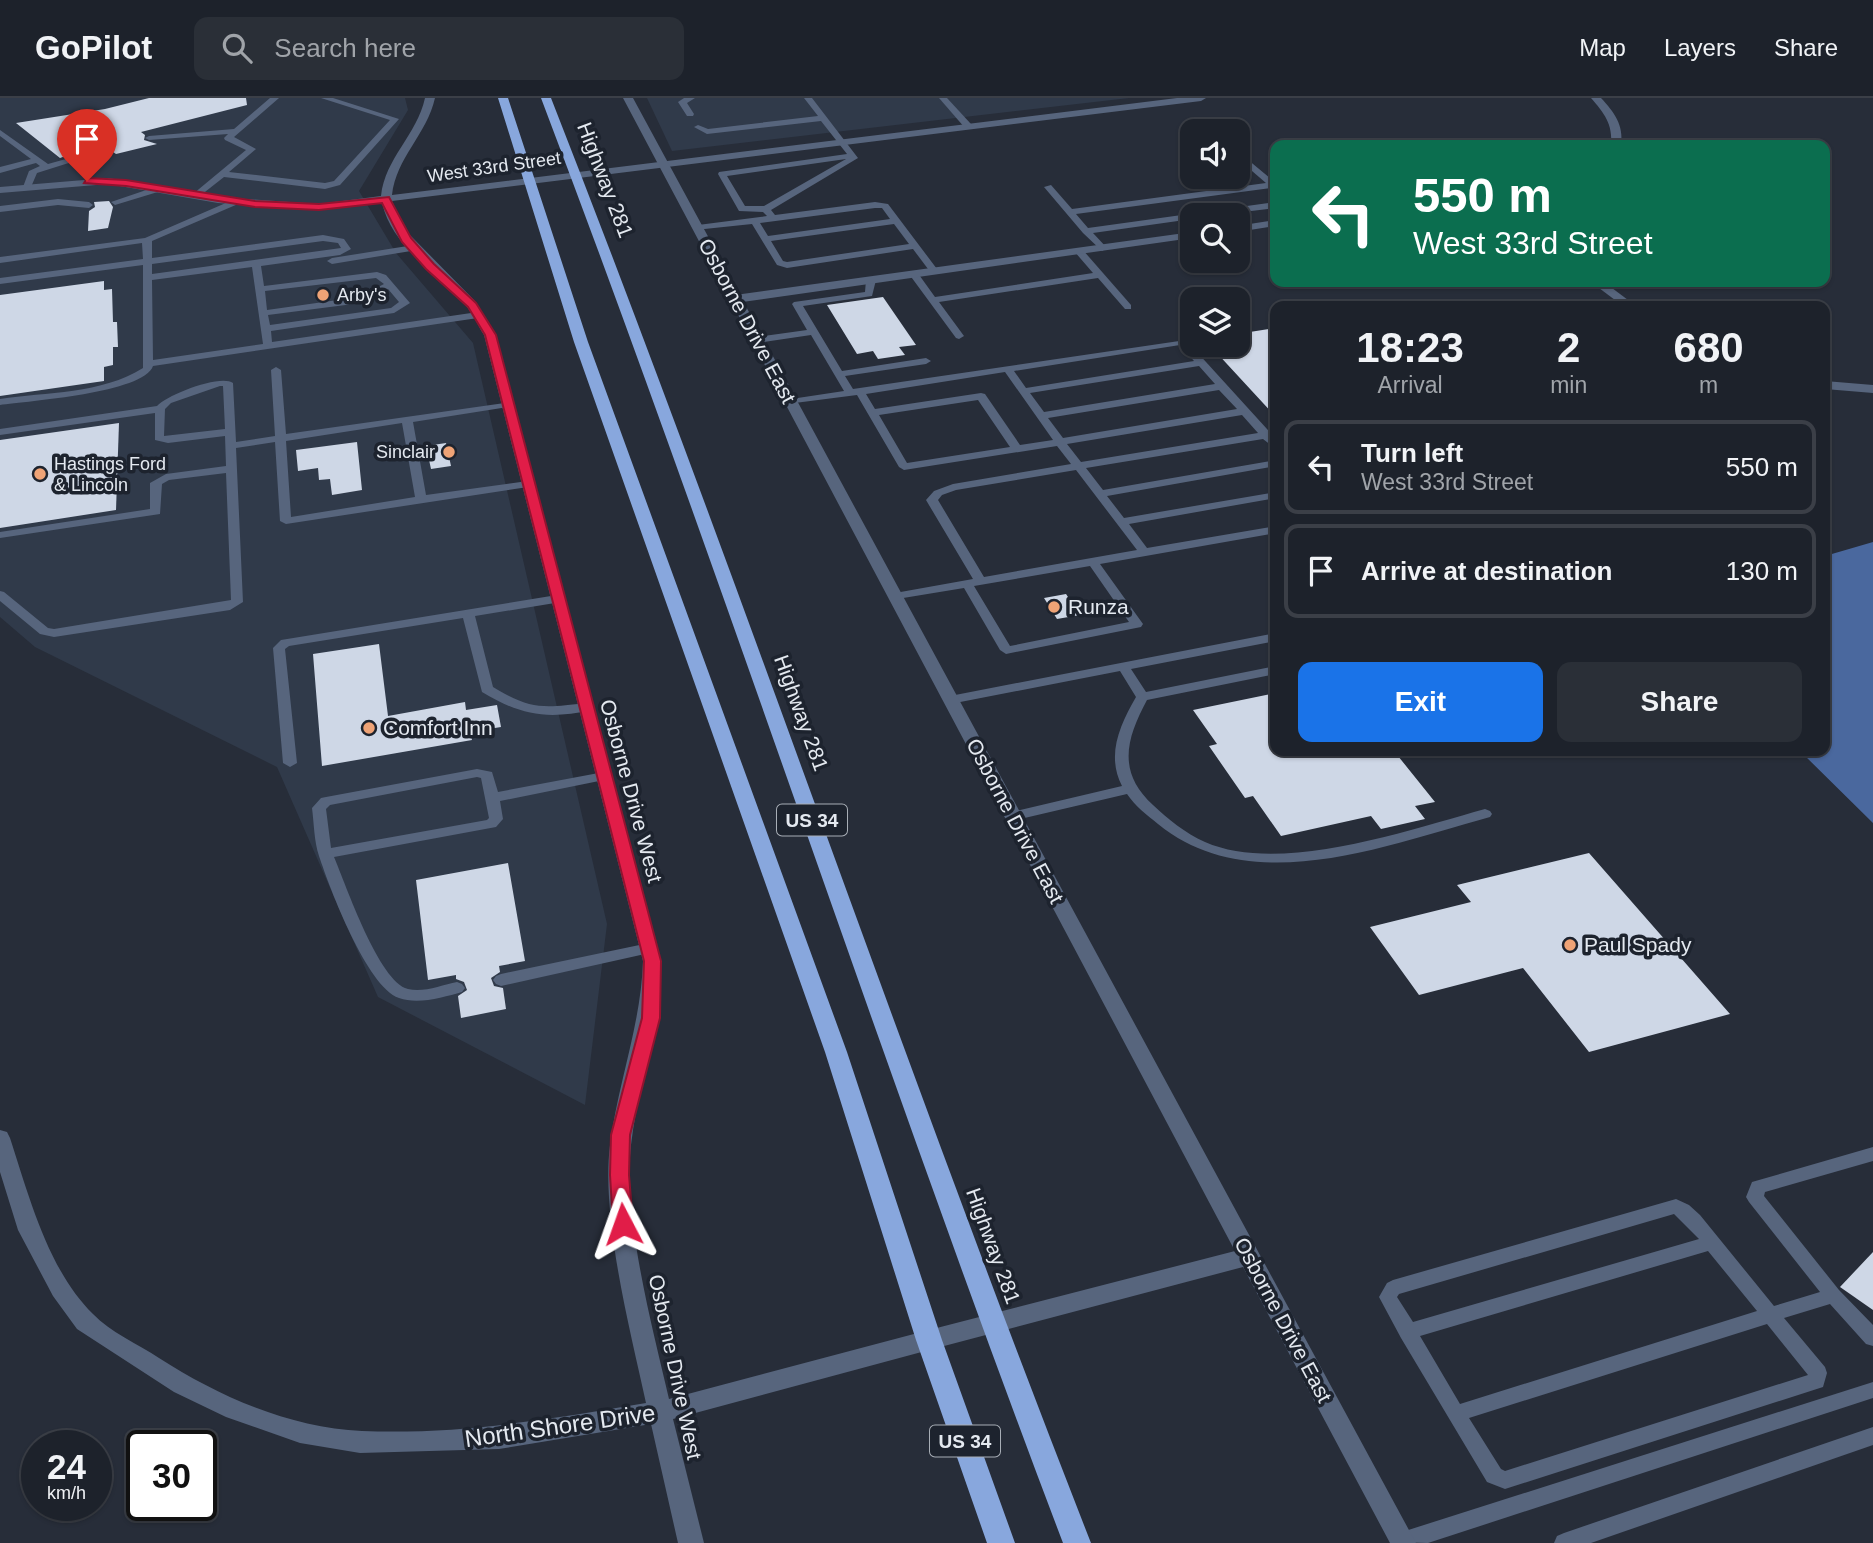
<!DOCTYPE html>
<style>
:root{--surface:#1d222b;--page:#2a2f37;--text:#f1f3f6;--muted:#a0a4a9;--line:#3b3f47;--accent:#1a73e8}
body{margin:0;font-family:Helvetica,sans-serif;background:var(--page);color:var(--text);height:100vh;display:flex;flex-direction:column;font-size:26px;white-space:nowrap}
*{box-sizing:border-box;margin:0}
p{font-size:23px;color:var(--muted)}
.icon{flex:none;width:38px;height:38px;fill:none;stroke:currentColor;stroke-width:2;stroke-linecap:round;stroke-linejoin:round}
.map{position:relative;flex:1;overflow:hidden}
.drawer{position:absolute;left:1270px;top:203px;width:560px;height:455px;display:flex;flex-direction:column;background:var(--surface);border-radius:14px;box-shadow:0 2px 5px #0004,0 0 0 2px var(--line)}
.drawer>*{flex:none}
.hud{position:absolute;left:1270px;top:42px;width:560px;height:147px;border-radius:14px;box-shadow:0 2px 5px #0004,0 0 0 2px var(--line);background:#0b6e4f;color:#fff;overflow:hidden}
.fabs{position:absolute;left:1180px;top:21px;display:grid;gap:14px}
.fabs a{display:grid;place-items:center;width:70px;height:70px;border-radius:14px;background:var(--surface);box-shadow:0 2px 5px #0004,0 0 0 2px var(--line);font-size:35px}
.speed{position:absolute;left:21px;top:1332px;display:flex;gap:14px;font-size:35px;font-weight:700;text-align:center}
.speed>*{display:grid;place-content:center;width:91px;height:91px;border-radius:50%;background:var(--surface);box-shadow:0 2px 5px #0004,0 0 0 2px var(--line);line-height:1}
.speed small{font-size:18px;font-weight:400}
.speed .limit{border:4px solid #111;border-radius:10px;background:#fff;color:#111}
.pin{position:absolute;display:grid;place-items:center;width:60px;height:60px;color:#fff;margin:-72px -30px;border-radius:50% 50% 50% 0;rotate:-45deg;box-shadow:0 0 7px #0007}
.pin .icon{rotate:45deg}
.me{position:absolute;width:77px;margin:-38px;rotate:356deg;stroke-linejoin:round;filter:drop-shadow(0 0 5px #0008)}
.turn{display:flex;align-items:center;gap:24px;height:147px;padding:0 28px;font-size:32px}
.turn .icon{width:91px;height:91px;stroke-width:2.5}
.turn b{display:block;font-size:49px;line-height:60px}
.eta{display:flex;justify-content:space-evenly;align-items:center;height:119px;text-align:center}
.eta b{font-size:42px;font-weight:800;line-height:49px}
.action{display:flex;gap:14px;margin-top:auto;padding:14px 28px}
.action a{flex:1;height:80px;border-radius:14px;background:var(--accent);color:#fff;font-size:28px;font-weight:800;line-height:80px;text-align:center}
.action a+a{background:var(--page);color:var(--text)}
ul{padding:0;list-style:none}
li{display:flex;align-items:center;gap:21px;height:94px;margin:0 14px 10px;padding:0 14px;border:4px solid var(--line);border-radius:14px}
li div{flex:1}
li b{display:block;font-size:26px}
li em{font-style:normal}
header{display:flex;align-items:center;gap:42px;box-sizing:border-box;height:98px;padding:0 35px;background:var(--surface);border-bottom:2px solid var(--line)}
header strong{font-size:33px}
nav{display:flex;gap:38px;margin-inline-start:auto;font-size:24px}
.search{width:490px;height:63px;background:var(--page);display:flex;align-items:center;gap:18px;box-sizing:border-box;padding:0 24px;border-radius:14px;color:var(--muted);font-size:26px}
.map>svg:first-child{display:block}
.built{fill:#303a4a}
.water{fill:#4a689e}
.building{fill:#ced7e6}
.lines{fill:none;stroke-linecap:round;stroke-linejoin:round}
.service{fill:#57657d;fill-rule:evenodd}
.minor{fill:#57657d;fill-rule:evenodd}
.tertiary{fill:#57657d;fill-rule:evenodd}
.trunk{fill:#88a7dd;fill-rule:evenodd}
.route{fill:#e11d48;stroke:#92132f;stroke-width:2}
.poi-dot{fill:#efa376;stroke:#1d232e;stroke-width:2.5}
.labels{text-anchor:middle;stroke-width:7;stroke-linejoin:round;paint-order:stroke}
.far-street-label{font-size:18px;fill:#e4e9f0;stroke:#1d232e}
.far-poi-label{font-size:18px;fill:#e4e9f0;stroke:#1d232e;text-anchor:start}
.shield{fill:#1d232e;stroke:#a8aeb6;stroke-width:2}
.shield-label{font-size:19px;font-weight:bold;fill:#e4e9f0}
.street-label{font-size:21px;fill:#e4e9f0;stroke:#1d232e}
.poi-label{font-size:21px;fill:#e4e9f0;stroke:#1d232e;text-anchor:start}
.near-street-label{font-size:24px;fill:#e4e9f0;stroke:#1d232e}
</style>
<header>
<strong>GoPilot</strong>
<div class="search"><svg class="icon" aria-label="search" viewBox="0 0 24 24"><circle cx="10" cy="10" r="6"/><path d="M15 15l6 6"/></svg>Search here</div>
<nav><a>Map</a><a>Layers</a><a>Share</a></nav>
</header>
<div class="map">
<svg width="1873" height="1445" viewBox="0 0 1873 1445">
<rect width="100%" height="100%" fill="#272d39"/>
<g class="built">
<polygon points="0,0 405,0 408,12 359,93 396,155 473,245 607,826 585,1007 378,899 277,669 35,549 0,519"/>
<polygon points="647,0 1129,0 672,53"/>
</g>
<polygon class="water" points="1873,444 1873,725 1800,653 1825,653 1825,458"/>
<g class="building">
<polygon points="149,0 246,0 247,7 141,34 145,37 144,42 157,46 116,56 113,54 114,49 102,45 60,60 16,25 105,11"/>
<polygon points="109,103 113,109 108,130 88,133 89,113 95,109 94,104"/>
<polygon points="104,183 104,192 112,191 113,224 117,224 118,249 113,249 113,267 104,269 104,283 0,298 0,197"/>
<polygon points="883,199 916,247 899,249 905,257 878,261 873,253 857,256 827,207"/>
<polygon points="1276,230 1276,319 1215,253 1226,252 1221,247 1237,247 1237,236"/>
<polygon points="119,325 116,412 0,430 0,342"/>
<polygon points="357,344 362,392 332,397 330,381 319,382 318,370 298,373 296,352"/>
<polygon points="446,345 451,368 431,371 426,348"/>
<polygon points="1066,496 1080,517 1057,521 1044,500"/>
<polygon points="379,546 388,618 465,604 466,612 497,607 501,629 470,634 472,642 322,668 313,556"/>
<polygon points="1276,595 1276,653 1394,653 1435,704 1415,708 1425,721 1381,731 1371,718 1281,738 1253,698 1245,700 1209,648 1217,646 1193,612"/>
<polygon points="1589,755 1730,916 1589,954 1523,870 1419,897 1370,829 1471,804 1457,787"/>
<polygon points="508,765 525,863 499,868 500,874 491,880 494,888 503,890 506,911 461,920 458,898 467,892 464,884 456,881 456,877 428,882 416,782"/>
<polygon points="1873,1154 1873,1212 1840,1189"/>
</g>
<g class="lines">
<g class="service">
<polygon points="270,0 279,0 234,39 256,51 229,74 325,85 334,83 390,22 321,0 333,0 399,21 340,87 325,91 224,79 196,101 192,98 193,96 246,52 225,42 224,40 228,36 149,42 145,40 149,38 234,31"/>
<polygon points="684,0 695,0 687,5 694,16 693,18 687,18 678,4"/>
<path d="M804,0h8l46,60 -87,52 4,5 100,-13 13,2 49,65v4h-6l-18,-24 -126,19 -10,-3 -25,-41 -57,6v-4l3,-1 69,-9 -4,-4 -24,-1 -21,-37 1,-2 128,-18 -26,-33 -114,13 -13,-7 4,-2 10,4 110,-13zM846,61l-82,47h-19l-18,-30zM875,110h7l8,11 -122,17 -8,-13zM894,126l15,20 -122,18 -4,-1 -12,-20z"/>
<polygon points="939,0 947,0 971,26 971,30 965,30"/>
<polygon points="0,32 48,66 109,49 113,51 37,75 31,89 27,92 23,89 29,73 40,68 36,65 0,75 0,69 31,61 0,38"/>
<polygon points="1241,56 1276,85 1276,91 1271,90 1076,116 1088,130 1276,104 1276,110 1218,117 1192,117 1192,121 1093,135 1107,150 1102,153 1083,135 1044,89 1051,87 1072,111 1266,85 1238,61 1237,58"/>
<polygon points="158,88 162,91 161,93 115,107 111,104"/>
<polygon points="58,101 89,104 93,107 89,110 58,107 0,114 0,108"/>
<path d="M235,101l4,3 -1,2 -86,37v17l171,-23 21,4 7,10 -11,6 -79,11 3,20 113,-14 9,3 24,28 -16,10 -123,18 1,11 206,-30 5,3 -5,3 -325,48c-9,27 -125,35 -153,39v-6c46,-7 102,-5 143,-31v-103l-143,19v-6l143,-19 -1,-16 -142,20v-6l145,-19zM323,143l15,2 3,5 -189,26v-10zM252,169l11,77 -110,16 -1,-80zM376,180l8,6 -25,13 -92,13 -2,-19zM388,191l11,13 -8,6 -121,17 -2,-10 93,-12z"/>
<polygon points="414,147 417,148 417,152 332,166 327,163 332,160"/>
<polygon points="1079,150 1082,151 1131,207 1131,211 1125,211 1098,180 939,204 964,238 959,241 956,240 909,176 917,174 935,199 1093,175 1074,153"/>
<path d="M871,179l5,3 -4,16 -69,10 39,65 84,-13 5,3 -5,3 -81,12 8,13 333,-49 90,99v10l-13,-10 -177,29 17,22 173,-30v6l-169,30 17,22 152,-26v6l-147,26 18,24 129,-22v7l-176,31 43,60 -2,3 -135,27 -6,-4 -36,-62 -73,12 -2,-3 2,-3 4,-1 78,-14 -47,-79 8,-9 19,-7 118,-20 -14,-18 -153,24 -5,-3 -42,-72 -70,9 -1,-2 5,-3 53,-8 -33,-56 -54,8 -5,-3 5,-3 50,-7 -15,-26 2,-2 71,-10 1,-12zM1180,247l14,16 -168,27 -12,-17zM1199,268l16,18 -171,28 -14,-19zM1005,274l48,68 -33,5 -35,-51 -4,-1 -106,16 -9,-15zM1219,292l18,19 -174,29 -15,-20zM978,302l32,47 -103,16 -28,-48zM1242,317l16,18 -177,29 -14,-18zM1076,372l61,80 -153,27 -46,-77 4,-5 14,-5zM1090,468l39,56 -119,24 -36,-60z"/>
<path d="M276,269l5,3 5,64 226,-32v4l-4,1 -95,15 13,73 102,-14 6,3 -6,3 -242,37 -6,-3 -5,-79 -39,6 7,154 -13,8 -176,27 -14,-3 -40,-33v-10l4,1 44,36 6,1 177,-29 -5,-127 -57,7 -7,4 -2,30 -160,24v-6l150,-23v-26l16,-9 60,-8 -1,-30 -57,7 -13,-3v-27l-155,22v-6l157,-23c10,-11 63,-32 76,-23l3,59 39,-6 -4,-66zM220,288h3l2,43 -61,7 1,-27 6,-6zM402,325l13,74 -124,20 -5,-76z"/>
<path d="M557,497l6,4 -2,3 -86,14 18,71c38,23 50,21 93,16l5,1 2,3 -2,3c-44,10 -71,5 -109,-18l-19,-74 -174,28 -4,3 12,114 -7,4 -7,-4 -10,-115 8,-8z"/>
<path d="M1276,535v8l-145,28 15,23 130,-26v8l-129,26c-21,39 -30,72 6,105 15,14 32,28 52,37 75,33 204,-12 280,-33l5,2 2,3 -2,3c-103,28 -239,83 -332,7 -11,-9 -23,-18 -31,-30l-115,27 -5,-2 -2,-3 2,-3 115,-27c-16,-31 -2,-61 14,-89l-16,-26 -170,33 -6,-4 6,-4z"/>
<path d="M477,671l15,3 6,20 106,-20 7,4 -7,4 -104,21 3,18 -7,8 -162,30c12,28 45,125 74,132 15,4 34,-4 49,-7l5,2 3,4 -3,4c-18,5 -44,13 -63,6 -32,-11 -69,-109 -80,-142 -5,-15 -5,-33 -7,-48l9,-10 5,-1zM477,679l4,1 8,40 -2,2 -156,28 -5,-39 4,-4z"/>
<polygon points="649,845 654,846 657,850 654,854 501,888 496,886 493,882 496,878 501,876"/>
<path d="M1873,1049v14l-108,31 -1,4 75,94 34,35v21l-7,-2 -36,-40 -46,14 41,49 2,6 -4,14 -318,102 -18,-7 -86,-144 -22,-41 8,-14 6,-3 283,-81 13,6 11,10 74,91 46,-14 -71,-90 -3,-5 6,-15zM1674,1116l25,25 -286,83 -16,-25 2,-3zM1708,1153l49,60 -297,93 -40,-68zM1767,1226l41,51 -303,96 -4,-2 -32,-51z"/>
<polygon points="1873,1284 1873,1300 1428,1445 1392,1444 1395,1437 1402,1434"/>
<polygon points="1873,1329 1873,1347 1591,1445 1554,1445 1557,1438 1564,1435"/>
</g>
<g class="minor">
<path d="M425,0h10c-8,36 -39,60 -43,97l785,-97h29l-5,3 -809,100 13,29 69,70 22,35 165,626c0,64 -23,122 -30,184 -8,74 21,180 38,254l260,-69 8,3 4,7 -4,7 -8,3 -256,69 31,124h-26l-27,-119 -152,25 -139,4 -60,-10 -74,-26 -52,-25 -97,-63 -24,-33 -35,-66 -18,-58v-42l7,2 3,6c19,58 38,132 83,176 17,18 45,30 66,44 59,38 131,70 203,73 96,4 190,-12 284,-28 -16,-74 -45,-184 -36,-258 8,-63 31,-120 33,-184l-159,-626c-6,-9 -10,-20 -17,-28 -29,-35 -74,-58 -85,-104l-63,7 -101,-7 -110,-19 -108,9v-6l108,-9 110,19 101,7 62,-8c4,-38 36,-61 44,-98z"/>
<path d="M1591,0h10c13,14 23,27 20,47h-10c2,-21 -7,-32 -20,-47z"/>
<polygon points="1276,122 1276,128 1237,134 1237,128"/>
<polygon points="1192,134 1192,140 735,205 729,201 735,197"/>
<polygon points="1591,184 1604,184 1636,208 1623,208"/>
<polygon points="1825,283 1873,287 1873,295 1825,291"/>
</g>
<polygon class="tertiary" points="623,0 633,0 1416,1445 1390,1445 1243,1169 929,1252 921,1249 917,1242 921,1235 929,1232 1235,1153"/>
<g class="trunk">
<polygon points="498,0 508,0 588,244 847,954 942,1242 1015,1445 987,1445 916,1242 825,954 574,244"/>
<path d="M541,0h10c188,479 352,966 540,1445h-28c-182,-479 -340,-966 -522,-1445z"/>
</g>
</g>
<polygon class="route" points="87,80 126,82 255,103 319,106 389,99 411,140 434,166 476,205 496,237 661,863 660,920 630,1037 629,1077 633,1126 630,1132 616,1132 613,1126 610,1077 611,1037 642,920 644,863 485,237 468,209 426,171 402,144 382,105 319,112 255,109 126,88 84,85"/>
<g class="poi-dot">
<circle cx="323" cy="197" r="7"/>
<circle cx="449" cy="354" r="7"/>
<circle cx="40" cy="376" r="7"/>
<circle cx="1054" cy="509" r="7"/>
<circle cx="369" cy="630" r="7"/>
<circle cx="1570" cy="847" r="7"/>
</g>
<g class="labels">
<g class="far-street-label">
<text transform="translate(494 69) rotate(-8)" y="6">West 33rd Street</text>
</g>
<g class="far-poi-label">
<text x="337" y="203">Arby's</text>
<text x="435" y="360" text-anchor="end">Sinclair</text>
<text x="54" y="372">Hastings Ford<tspan x="54" dy="21">&amp; Lincoln</tspan></text>
</g>
<g class="shield">
<rect x="777" y="706.5" width="70" height="31" rx="5"/>
<rect x="930" y="1327.5" width="70" height="31" rx="5"/>
</g>
<g class="shield-label">
<text x="812" y="729">US 34</text>
<text x="965" y="1350">US 34</text>
</g>
<g class="street-label">
<text transform="translate(605 82) rotate(69)" y="7">Highway 281</text>
<text transform="translate(747 223) rotate(62)" y="7">Osborne Drive East</text>
<text transform="translate(801 615) rotate(70)" y="7">Highway 281</text>
<text transform="translate(631 693) rotate(75)" y="7">Osborne Drive West</text>
<text transform="translate(1015 723) rotate(62)" y="7">Osborne Drive East</text>
<text transform="translate(993 1148) rotate(70)" y="7">Highway 281</text>
<text transform="translate(1283 1222) rotate(62)" y="7">Osborne Drive East</text>
<text transform="translate(675 1269) rotate(78)" y="7">Osborne Drive West</text>
</g>
<g class="poi-label">
<text x="1068" y="516">Runza</text>
<text x="383" y="637">Comfort Inn</text>
<text x="1584" y="854">Paul Spady</text>
</g>
<g class="near-street-label">
<text transform="translate(560 1328) rotate(-8)" y="8">North Shore Drive</text>
</g>
</g>
</svg>
<div class="fabs">
<a><svg class="icon" aria-label="sound" viewBox="0 0 24 24"><path d="M4 9h4l5-4v14l-5-4H4zM17 9q2 3 0 6"/></svg></a>
<a><svg class="icon" aria-label="search" viewBox="0 0 24 24"><circle cx="10" cy="10" r="6"/><path d="M15 15l6 6"/></svg></a>
<a><svg class="icon" aria-label="layers" viewBox="0 0 24 24"><path d="M12 4l9 5-9 5-9-5zM3 14l9 5 9-5"/></svg></a>
</div>
<div class="speed"><div>24<small>km/h</small></div><div class="limit">30</div></div>
<div class="pin" style="left:87px;top:83px;background:#d93025"><svg class="icon" aria-label="arrive" viewBox="0 0 24 24"><path d="M6 21V4h12l-3 4 3 4H6"/></svg></div>
<svg class="me" style="left:623px;top:1126px" viewBox="-20 -20 40 40"><path d="M0-17L14 15 0 8-14 15z" fill="#e11d48" stroke="#fff" stroke-width="4"/></svg>
<div class="hud">
<div class="turn"><svg class="icon" aria-label="left" viewBox="0 0 24 24"><path d="M17 20v-9H6M10 6l-5 5 5 5"/></svg><div><b>550 m</b>West 33rd Street</div></div>
</div>
<section class="drawer">
<div class="eta">
<div><b>18:23</b><p>Arrival</p></div>
<div><b>2</b><p>min</p></div>
<div><b>680</b><p>m</p></div>
</div>
<ul>
<li><svg class="icon" aria-label="left" viewBox="0 0 24 24"><path d="M17 20v-9H6M10 6l-5 5 5 5"/></svg><div><b>Turn left</b><p>West 33rd Street</p></div><em>550 m</em></li>
<li><svg class="icon" aria-label="arrive" viewBox="0 0 24 24"><path d="M6 21V4h12l-3 4 3 4H6"/></svg><div><b>Arrive at destination</b></div><em>130 m</em></li>
</ul>
<div class="action"><a>Exit</a><a>Share</a></div>
</section>
</div>
